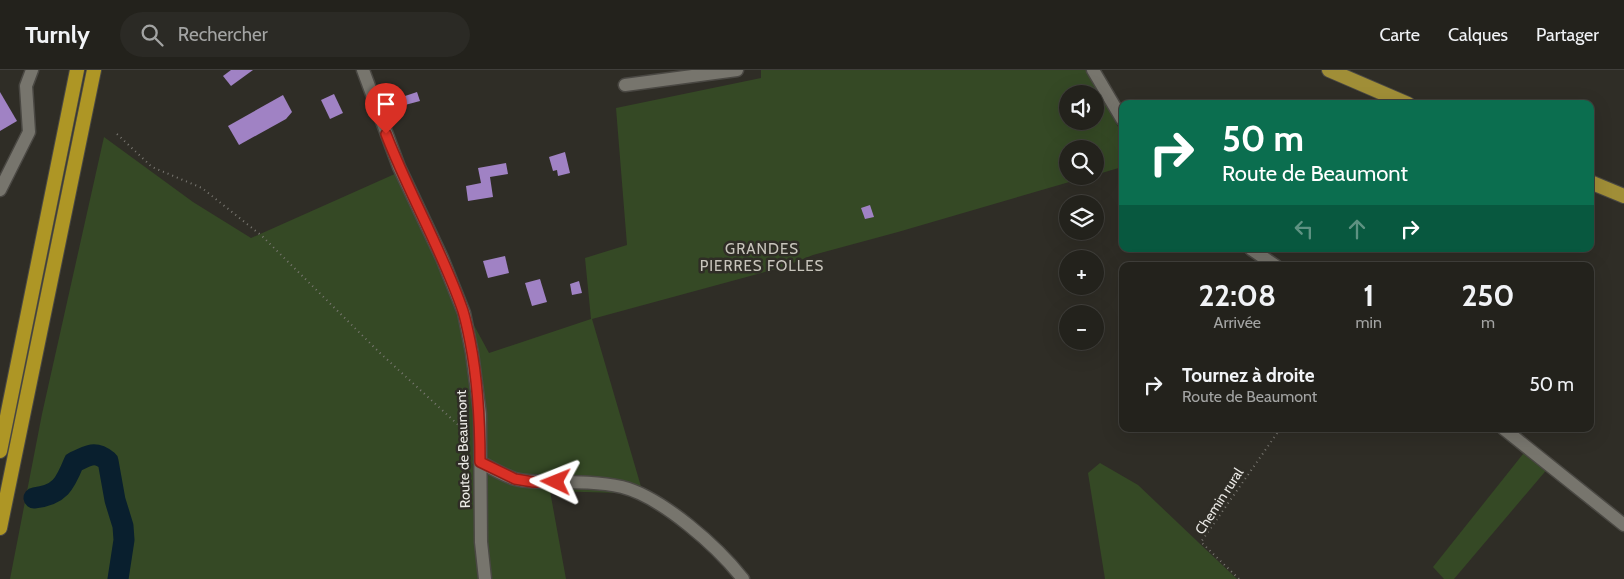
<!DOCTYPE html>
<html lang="fr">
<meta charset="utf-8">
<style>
:root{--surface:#23221c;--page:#2b2a25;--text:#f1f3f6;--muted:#a3a4a3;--line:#403f3b}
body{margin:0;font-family:Cabin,sans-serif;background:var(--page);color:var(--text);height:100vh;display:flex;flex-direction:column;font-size:19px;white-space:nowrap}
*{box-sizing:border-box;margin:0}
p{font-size:16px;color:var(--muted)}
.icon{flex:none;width:28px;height:28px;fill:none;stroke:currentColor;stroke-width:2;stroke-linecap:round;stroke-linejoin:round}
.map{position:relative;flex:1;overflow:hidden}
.drawer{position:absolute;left:1119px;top:192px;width:475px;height:170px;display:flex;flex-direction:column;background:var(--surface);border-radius:10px;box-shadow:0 5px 20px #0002,0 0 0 1px var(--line)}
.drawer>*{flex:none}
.guide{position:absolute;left:1119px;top:30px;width:475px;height:152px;border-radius:10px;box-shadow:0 5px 20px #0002,0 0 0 1px var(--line);background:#0b6e4f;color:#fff;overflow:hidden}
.controls{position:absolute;left:1059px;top:15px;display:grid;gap:10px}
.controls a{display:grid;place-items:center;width:45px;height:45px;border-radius:50%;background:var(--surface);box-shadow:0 5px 20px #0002,0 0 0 1px var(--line);font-size:25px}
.pin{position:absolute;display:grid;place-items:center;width:42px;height:42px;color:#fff;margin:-51px -21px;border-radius:50% 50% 50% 0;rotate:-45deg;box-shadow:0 0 5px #0007}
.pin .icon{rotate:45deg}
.me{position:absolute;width:55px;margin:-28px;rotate:272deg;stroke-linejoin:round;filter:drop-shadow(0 0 4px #0008)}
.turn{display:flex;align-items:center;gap:18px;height:105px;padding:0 20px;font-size:22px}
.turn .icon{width:65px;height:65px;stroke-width:2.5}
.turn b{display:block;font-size:35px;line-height:42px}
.lanes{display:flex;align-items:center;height:48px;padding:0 20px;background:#0003;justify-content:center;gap:25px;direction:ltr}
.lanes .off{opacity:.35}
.eta{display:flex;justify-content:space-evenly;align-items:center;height:85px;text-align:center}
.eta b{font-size:30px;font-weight:700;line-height:35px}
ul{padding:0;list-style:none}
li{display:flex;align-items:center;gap:15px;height:75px;padding:0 20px}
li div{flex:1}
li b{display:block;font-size:19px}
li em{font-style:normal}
header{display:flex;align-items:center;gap:30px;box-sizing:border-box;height:70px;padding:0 25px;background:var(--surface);border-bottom:1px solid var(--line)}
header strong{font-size:24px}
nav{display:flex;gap:28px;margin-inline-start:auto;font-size:18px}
.search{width:350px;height:45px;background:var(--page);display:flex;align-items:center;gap:12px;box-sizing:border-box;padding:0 18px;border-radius:28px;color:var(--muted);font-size:19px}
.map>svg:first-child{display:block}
.green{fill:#354925;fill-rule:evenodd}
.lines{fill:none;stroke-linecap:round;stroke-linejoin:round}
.river{stroke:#091f2e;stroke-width:21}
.building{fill:#a082c4}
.minor-casing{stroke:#4a4843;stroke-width:15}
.primary-casing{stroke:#4a4843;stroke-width:16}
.trunk-casing{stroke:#4a4843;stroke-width:16}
.path{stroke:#7b7973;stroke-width:2;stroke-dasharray:1 4;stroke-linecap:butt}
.minor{stroke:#77756d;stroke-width:12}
.primary{stroke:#a08e37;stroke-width:14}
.trunk{stroke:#ae9625;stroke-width:14}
.route-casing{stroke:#8d1f18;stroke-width:12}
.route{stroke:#d93025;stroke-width:9}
.labels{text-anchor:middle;stroke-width:5;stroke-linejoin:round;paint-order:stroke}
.street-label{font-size:14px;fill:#ecebe7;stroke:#2f2d26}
.neighbourhood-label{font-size:15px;letter-spacing:1px;fill:#c7c4bb;stroke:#2f2d26}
</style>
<header>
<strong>Turnly</strong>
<div class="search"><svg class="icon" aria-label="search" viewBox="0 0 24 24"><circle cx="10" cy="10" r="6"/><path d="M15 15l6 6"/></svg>Rechercher</div>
<nav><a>Carte</a><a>Calques</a><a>Partager</a></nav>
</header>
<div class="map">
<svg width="1624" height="509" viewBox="0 0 1624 509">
<rect width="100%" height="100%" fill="#2f2d26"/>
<g class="green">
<path d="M761,0h326l35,64v33l-27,8v-26h-27v27h22l-192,56 -85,23 -30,12 -191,52 50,171 -23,3 -69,-2 16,88h-556l32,-165 62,-277 89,65 58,36 146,-65 40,84 52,96 102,-34 -6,-61 42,-13 -11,-137 145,-30zM1068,24h27v27h-27z"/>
<polygon points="1527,379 1549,397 1454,509 1444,509 1433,497"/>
<polygon points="1100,393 1138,415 1237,509 1105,509 1088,403"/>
</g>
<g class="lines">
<path class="river" d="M34,428c26,-3 31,-14 40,-36 15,-6 20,-12 34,-1l7,39 8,26 1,14 -6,39"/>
</g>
<g class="building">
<polygon points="231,0 253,0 231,16 223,6"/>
<polygon points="0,22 17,51 0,61"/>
<polygon points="417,22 420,31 405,35 402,27"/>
<polygon points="334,24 343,43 330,49 321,30"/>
<polygon points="283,25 292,42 286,49 239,75 228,56"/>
<polygon points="565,82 570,103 558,106 557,100 553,101 549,87"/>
<polygon points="506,93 508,104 490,107 493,127 468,131 466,116 481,113 478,98"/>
<polygon points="870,135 874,147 865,149 861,138"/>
<polygon points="505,186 509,203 488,208 483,191"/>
<polygon points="540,209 547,232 532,236 525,213"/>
<polygon points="579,211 582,223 572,225 570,214"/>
</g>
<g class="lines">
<defs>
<g id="minor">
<polyline points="363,0 399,97 442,188 464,243 472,283 480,344 481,472 485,509"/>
<polyline points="1093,0 1122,49"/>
<polyline points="625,15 737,0"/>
<polyline points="0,120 29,62 26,16 32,0"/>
<polyline points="1251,179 1276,196"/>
<polyline points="1504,359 1624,455"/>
<path d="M480,392c11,6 23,13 35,17 12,3 26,3 38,3 23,0 47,0 69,5 40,10 96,60 121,92"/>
</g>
<g id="primary">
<polyline points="1329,0 1408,34"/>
<polyline points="1590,112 1624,126"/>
</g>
<g id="trunk">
<polyline points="0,381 77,0"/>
<polyline points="0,458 94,0"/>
</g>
</defs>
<use href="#minor" class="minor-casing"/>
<use href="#primary" class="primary-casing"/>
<use href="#trunk" class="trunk-casing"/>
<g class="path">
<polyline points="117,64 152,97 202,118 262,166 379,282 467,363"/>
<polyline points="1239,509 1201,472 1280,359"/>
</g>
<use href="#minor" class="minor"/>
<use href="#primary" class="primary"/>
<use href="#trunk" class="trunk"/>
</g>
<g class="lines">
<defs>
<path id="route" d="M386,64c23,60 56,116 77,177 3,10 5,20 7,30 8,40 10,80 10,121l35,17 18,3h23"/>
</defs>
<use href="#route" class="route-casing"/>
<use href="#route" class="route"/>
</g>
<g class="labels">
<g class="street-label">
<text transform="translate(463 379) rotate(-92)" y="5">Route de Beaumont</text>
<text transform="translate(1219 431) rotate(-57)" y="5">Chemin rural</text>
</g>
<g class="neighbourhood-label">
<text x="762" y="184">GRANDES<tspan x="762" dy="17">PIERRES FOLLES</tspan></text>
</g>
</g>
</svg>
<div class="controls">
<a><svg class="icon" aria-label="sound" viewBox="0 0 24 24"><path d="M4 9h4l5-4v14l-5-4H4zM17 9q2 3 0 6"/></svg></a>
<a><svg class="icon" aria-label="search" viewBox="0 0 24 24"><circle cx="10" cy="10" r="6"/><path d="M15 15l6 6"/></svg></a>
<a><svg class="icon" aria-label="layers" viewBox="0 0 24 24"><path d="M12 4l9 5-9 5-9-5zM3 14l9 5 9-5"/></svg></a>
<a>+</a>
<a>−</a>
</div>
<div class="pin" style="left:386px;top:64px;background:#d93025"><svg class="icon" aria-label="arrive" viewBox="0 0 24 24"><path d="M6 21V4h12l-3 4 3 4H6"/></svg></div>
<svg class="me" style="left:556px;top:412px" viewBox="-20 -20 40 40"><path d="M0-17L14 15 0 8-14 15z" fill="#d93025" stroke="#fff" stroke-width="4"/></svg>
<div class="guide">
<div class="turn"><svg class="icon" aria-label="right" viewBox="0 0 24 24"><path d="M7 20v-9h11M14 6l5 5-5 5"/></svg><div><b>50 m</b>Route de Beaumont</div></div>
<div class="lanes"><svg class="icon off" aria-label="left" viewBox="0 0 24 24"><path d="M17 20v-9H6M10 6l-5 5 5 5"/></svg><svg class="icon off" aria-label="ahead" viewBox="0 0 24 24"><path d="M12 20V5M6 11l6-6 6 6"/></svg><svg class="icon" aria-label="right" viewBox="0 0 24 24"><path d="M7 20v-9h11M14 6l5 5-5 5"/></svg></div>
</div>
<section class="drawer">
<div class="eta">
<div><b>22:08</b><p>Arrivée</p></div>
<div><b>1</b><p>min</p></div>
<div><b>250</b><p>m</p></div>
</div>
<ul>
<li><svg class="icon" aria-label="right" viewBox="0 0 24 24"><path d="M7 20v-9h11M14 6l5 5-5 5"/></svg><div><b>Tournez à droite</b><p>Route de Beaumont</p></div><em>50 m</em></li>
</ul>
</section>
</div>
